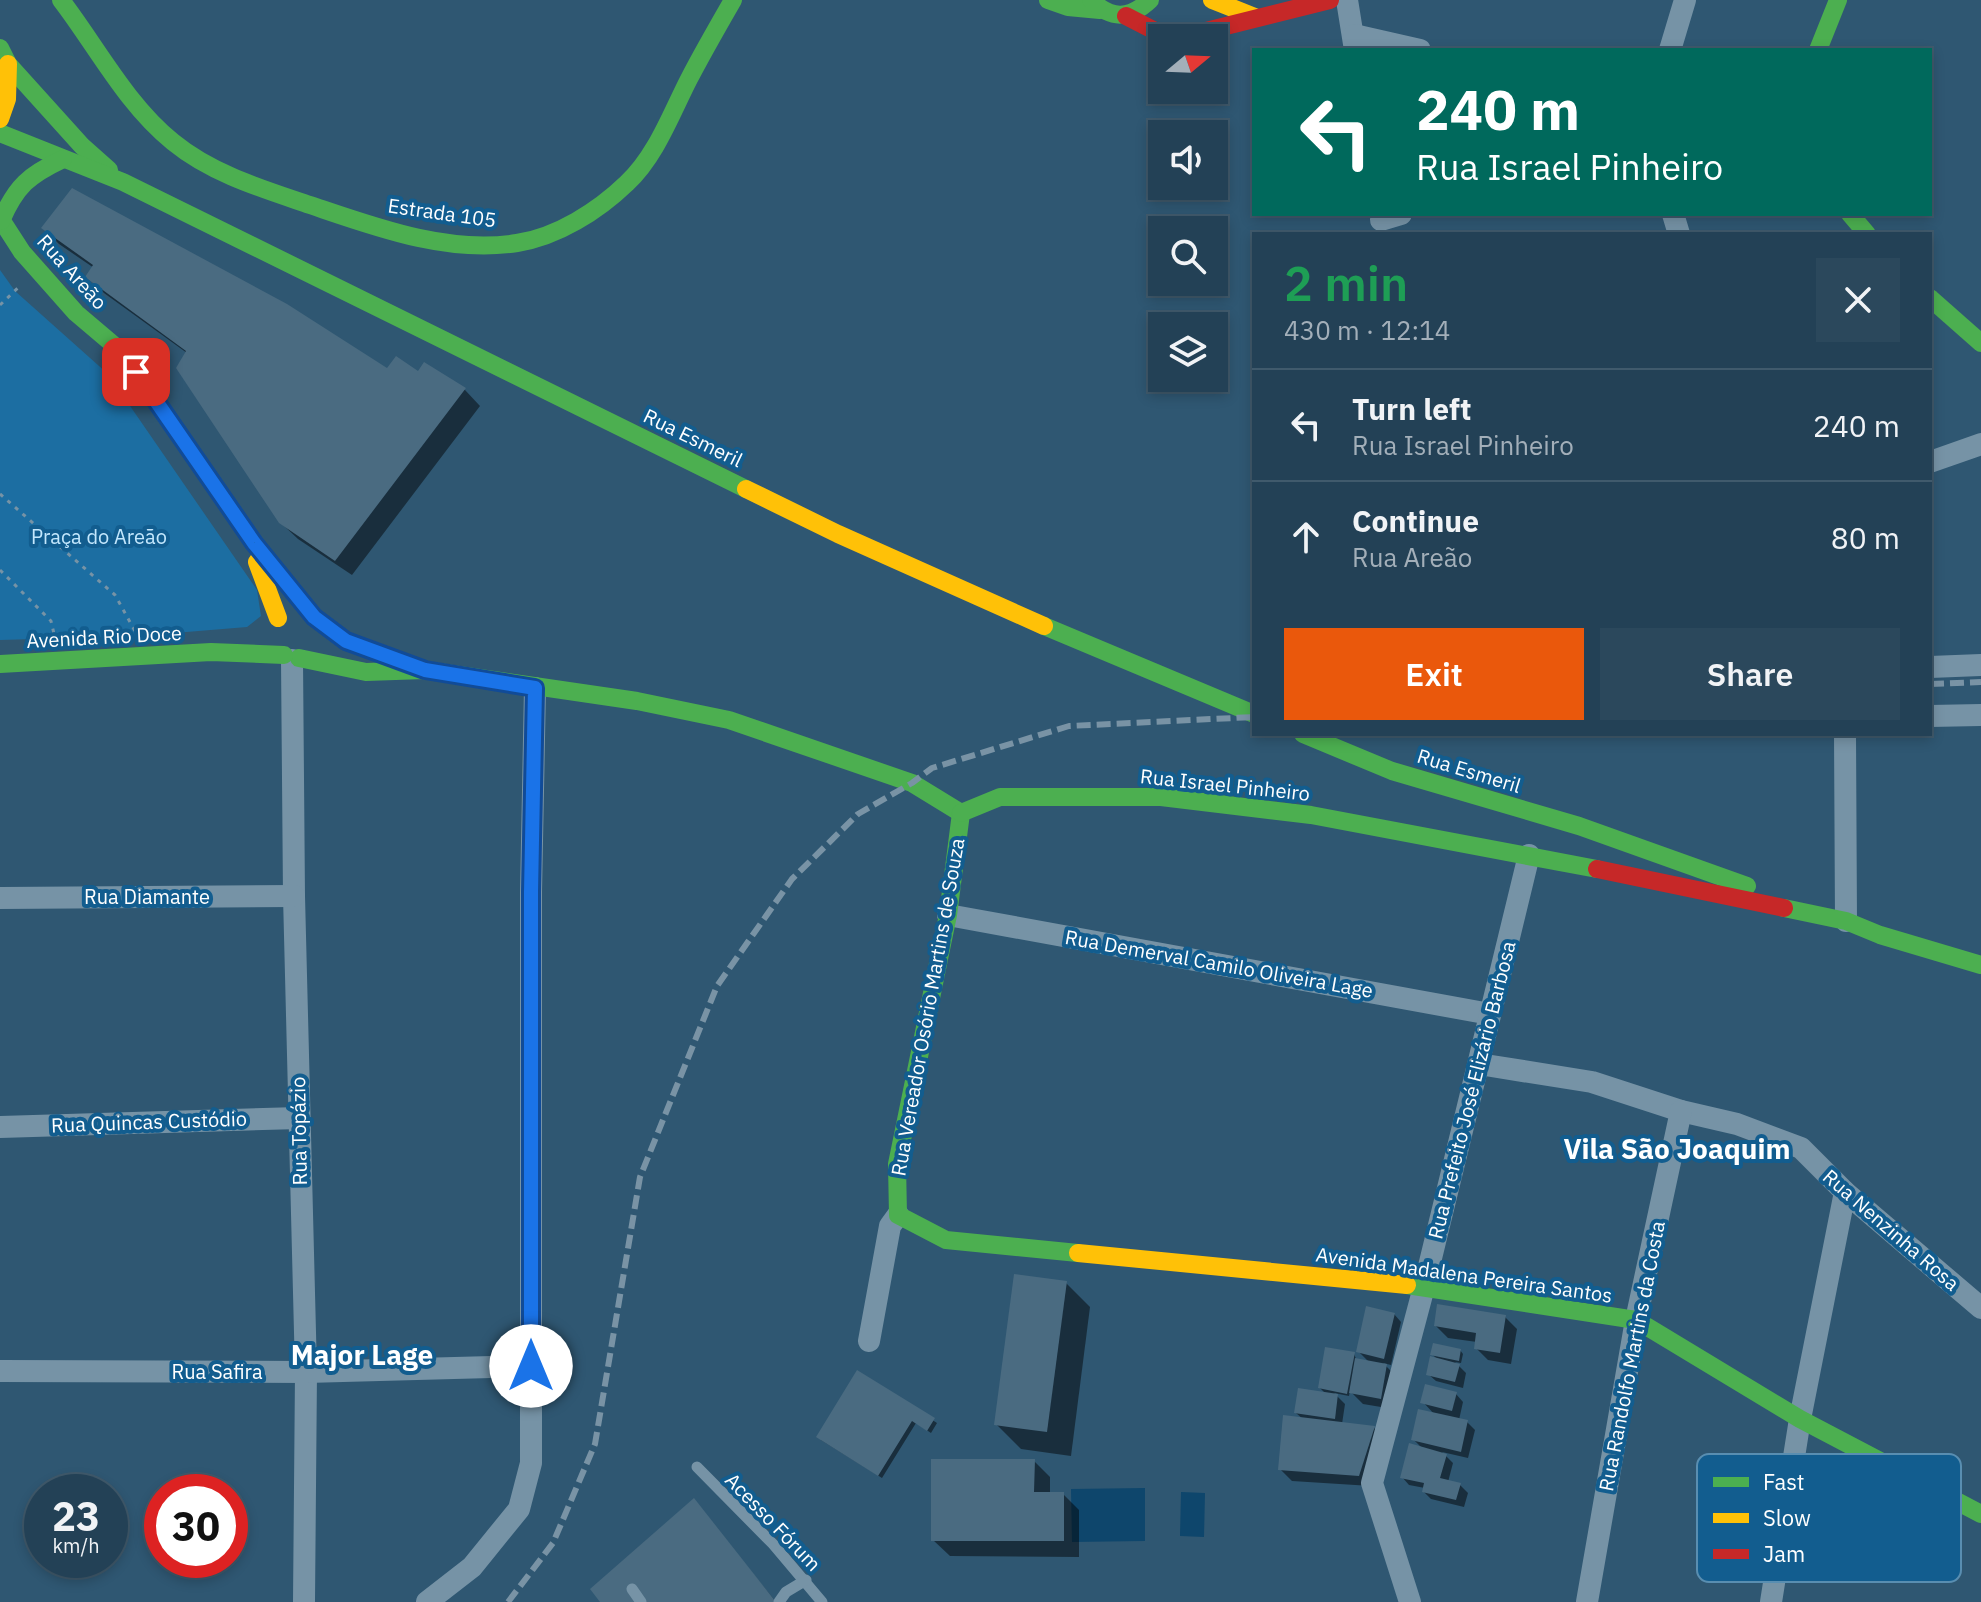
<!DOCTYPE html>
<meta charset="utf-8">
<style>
:root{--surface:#234156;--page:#2b485c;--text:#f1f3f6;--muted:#a3afb9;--line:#405a6c;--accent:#ea580c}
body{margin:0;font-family:"IBM Plex Sans",sans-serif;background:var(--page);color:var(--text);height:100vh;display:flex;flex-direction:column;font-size:30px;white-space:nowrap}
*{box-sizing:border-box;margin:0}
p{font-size:26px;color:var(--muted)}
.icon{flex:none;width:44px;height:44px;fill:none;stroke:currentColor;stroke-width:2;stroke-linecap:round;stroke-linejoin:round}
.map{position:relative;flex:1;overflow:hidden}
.sheet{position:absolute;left:1252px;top:232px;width:680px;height:504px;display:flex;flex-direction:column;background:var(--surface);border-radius:0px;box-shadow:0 4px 12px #0003,0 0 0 2px var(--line)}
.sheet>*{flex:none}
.banner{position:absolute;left:1252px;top:48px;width:680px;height:168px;border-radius:0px;box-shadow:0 4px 12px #0003,0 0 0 2px var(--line);background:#00695c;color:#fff;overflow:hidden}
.needle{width:52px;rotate:71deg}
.fabs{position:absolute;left:1148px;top:24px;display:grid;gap:16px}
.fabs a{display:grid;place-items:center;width:80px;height:80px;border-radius:0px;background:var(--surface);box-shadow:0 4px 12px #0003,0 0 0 2px var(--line);font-size:40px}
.speed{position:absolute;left:24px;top:1474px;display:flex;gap:16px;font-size:40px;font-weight:700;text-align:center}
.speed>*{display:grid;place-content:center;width:104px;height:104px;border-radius:50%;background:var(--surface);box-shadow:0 4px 12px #0003,0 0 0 2px var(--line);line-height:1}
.speed small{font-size:20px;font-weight:400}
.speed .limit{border:12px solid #d22;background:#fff;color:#111}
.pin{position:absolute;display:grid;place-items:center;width:68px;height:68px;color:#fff;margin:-34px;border-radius:16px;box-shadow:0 4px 12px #0006}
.me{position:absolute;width:88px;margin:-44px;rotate:0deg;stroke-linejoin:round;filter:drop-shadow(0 0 6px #0008)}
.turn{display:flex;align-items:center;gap:28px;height:168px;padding:0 32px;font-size:36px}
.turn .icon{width:104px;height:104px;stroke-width:2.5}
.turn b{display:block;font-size:56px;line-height:68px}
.round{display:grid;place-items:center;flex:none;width:84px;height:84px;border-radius:0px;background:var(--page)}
.overview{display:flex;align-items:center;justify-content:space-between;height:136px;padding:0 32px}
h1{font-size:48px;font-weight:600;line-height:60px;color:#1e9e55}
.primary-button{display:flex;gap:16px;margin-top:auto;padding:16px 32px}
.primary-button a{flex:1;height:92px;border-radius:0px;background:var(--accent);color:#fff;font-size:32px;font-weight:600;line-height:92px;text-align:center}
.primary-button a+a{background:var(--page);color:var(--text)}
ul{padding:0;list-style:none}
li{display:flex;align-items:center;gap:24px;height:112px;padding:0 32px;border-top:2px solid var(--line)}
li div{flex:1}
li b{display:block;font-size:30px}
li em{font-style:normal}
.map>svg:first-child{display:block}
.green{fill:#1c6ea2}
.water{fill:#0e466c}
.shadow{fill:#0007}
.building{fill:#4a6b81}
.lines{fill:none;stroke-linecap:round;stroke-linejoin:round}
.path{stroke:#7693a6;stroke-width:3;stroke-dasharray:4 6;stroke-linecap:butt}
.lane{stroke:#7693a6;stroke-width:11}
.street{stroke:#7693a6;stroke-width:22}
.fast{stroke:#4caf50;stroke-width:18}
.slow{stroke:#ffc107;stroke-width:18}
.jam{stroke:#c62828;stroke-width:18}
.rail{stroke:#7993a5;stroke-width:6;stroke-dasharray:14 6;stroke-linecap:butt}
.route-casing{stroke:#114b97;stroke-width:20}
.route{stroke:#1a73e8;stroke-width:14}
.labels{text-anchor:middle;stroke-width:8;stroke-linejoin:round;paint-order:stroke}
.street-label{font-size:20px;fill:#fff;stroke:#125d8f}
.park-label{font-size:20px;fill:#c3e7fd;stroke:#125d8f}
.district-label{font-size:28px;font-weight:bold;fill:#fff;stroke:#125d8f}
.key{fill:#125d8f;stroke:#598eb1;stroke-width:2}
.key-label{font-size:22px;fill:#fff}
</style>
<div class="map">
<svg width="1981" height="1602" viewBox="0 0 1981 1602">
<rect width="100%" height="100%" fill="#2f5772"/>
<polygon class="green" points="0,270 15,291 108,374 257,590 261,616 247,627 138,636 0,640"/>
<g class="water">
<polygon points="1145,1488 1145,1541 1072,1542 1071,1489"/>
<polygon points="1181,1492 1205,1493 1204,1537 1180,1536"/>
</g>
<g class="shadow">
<polygon points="43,228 388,371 419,374 465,390 480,406 352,575 298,539 280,522 187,353 104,293 88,277 94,268 59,244"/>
<polygon points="1066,1283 1090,1307 1071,1456 1021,1449 997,1425"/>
<polygon points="1394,1314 1401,1322 1391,1365 1383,1363 1398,1378 1393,1409 1363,1404 1350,1391 1349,1396 1334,1393 1345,1404 1342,1424 1374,1428 1386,1440 1371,1486 1292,1481 1280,1469 1304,1420 1296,1413 1326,1394 1320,1388 1354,1354 1357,1361 1370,1363 1358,1351"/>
<polygon points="1505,1317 1517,1329 1511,1364 1488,1360 1476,1348 1477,1342 1448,1338 1436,1326"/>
<polygon points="1460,1350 1463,1354 1461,1363 1455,1362 1466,1373 1463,1388 1436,1381 1428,1374 1438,1360 1433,1355"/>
<polygon points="858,1372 937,1423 931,1433 916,1423 882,1478 821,1440"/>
<polygon points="1456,1394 1463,1402 1459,1420 1467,1422 1475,1430 1468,1458 1442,1452 1453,1463 1448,1482 1460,1485 1468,1493 1464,1507 1431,1499 1424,1492 1425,1488 1409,1485 1402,1477 1423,1449 1413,1439 1435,1415 1423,1402"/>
<polygon points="1034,1461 1050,1477 1050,1494 1063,1494 1079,1510 1079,1557 950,1556 933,1540"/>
<polygon points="694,1501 776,1602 603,1602"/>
</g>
<g class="building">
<polygon points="72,188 287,304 387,368 396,356 418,371 424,362 466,388 335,561 279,523 176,368 186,351 85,277 93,265 41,228"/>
<polygon points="1014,1274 1067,1281 1047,1432 994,1425"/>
<polygon points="1437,1304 1506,1315 1500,1353 1474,1349 1476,1333 1434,1326"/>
<polygon points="1366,1306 1395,1313 1384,1359 1356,1352"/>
<polygon points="1433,1343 1461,1349 1459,1361 1430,1355"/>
<polygon points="1325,1347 1355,1352 1347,1394 1318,1388"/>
<polygon points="1430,1356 1460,1364 1455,1382 1426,1375"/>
<polygon points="1355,1358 1387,1364 1381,1399 1349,1393"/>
<polygon points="857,1370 935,1418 927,1431 912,1421 878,1476 816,1437"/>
<polygon points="1425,1384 1457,1392 1452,1411 1420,1403"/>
<polygon points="1298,1388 1338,1394 1335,1419 1294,1413"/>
<polygon points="1418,1409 1468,1420 1461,1452 1411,1440"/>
<polygon points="1283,1415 1375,1426 1359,1476 1278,1470"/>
<polygon points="1409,1443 1447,1454 1440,1478 1461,1483 1456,1500 1422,1492 1424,1483 1400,1478"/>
<polygon points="931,1459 1035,1459 1034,1492 1064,1492 1064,1541 931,1541"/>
<polygon points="694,1498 776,1602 600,1602 590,1589"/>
</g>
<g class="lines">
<g class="path">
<polyline points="0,305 21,285"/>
<polyline points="0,494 115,595 136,633"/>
<polyline points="0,570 51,621 55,638"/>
</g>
<g class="lane">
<polyline points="697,1467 773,1544 822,1602"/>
<polyline points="632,1589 641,1602"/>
<polyline points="779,1602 786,1592 806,1580"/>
</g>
<g class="street">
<polyline points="1347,0 1355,50"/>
<polyline points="1354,35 1420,50"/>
<polyline points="1670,50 1685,0"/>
<polyline points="1673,214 1679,234"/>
<polyline points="1381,220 1401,214"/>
<polyline points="1930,462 1981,444"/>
<polyline points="292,660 294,896 306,1372 304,1602"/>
<polyline points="1930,667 1981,665"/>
<polyline points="1930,716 1981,715"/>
<polyline points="1845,734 1846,921"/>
<polyline points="0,898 294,896"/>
<polyline points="948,915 1490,1014"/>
<polyline points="1479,1064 1592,1082 1681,1111 1737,1124 1801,1148 1845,1192 1981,1308"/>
<polyline points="0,1127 299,1118"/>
<polyline points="869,1341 890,1226 898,1215"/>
<polyline points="0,1371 306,1372 531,1366"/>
<polyline points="427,1602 472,1567 519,1509 531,1463 531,892 535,688"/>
<polyline points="1410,1602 1372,1483 1424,1287 1529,855"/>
<polyline points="1587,1602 1636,1320 1681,1111"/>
<polyline points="1771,1602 1800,1419 1845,1192"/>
</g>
<g class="fast">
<path d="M61,0c36,47 65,104 112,142 39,32 90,47 137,63 65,22 137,49 207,38 40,-6 81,-32 110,-60 29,-27 44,-69 62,-104 14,-27 29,-53 44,-79"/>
<polyline points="1048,0 1068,7 1100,10"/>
<path d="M1091,0c20,20 39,19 59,0"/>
<polyline points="0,48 8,64 82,146 109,170"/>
<polyline points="1818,50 1838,0"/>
<polyline points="0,133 123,182 746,489"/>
<polyline points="1850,214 1867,234"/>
<polyline points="0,218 22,252 76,313 122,352 254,543 314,617 346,641 412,665"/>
<path d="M1,221c15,-35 28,-46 62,-62"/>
<polyline points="1930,298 1981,343"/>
<polyline points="1044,626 1254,714"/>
<polyline points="299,658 366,672 425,670 637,701 729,720 912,783 961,813"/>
<polyline points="0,664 211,652 284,655"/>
<polyline points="1303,734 1392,771 1579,826 1747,886"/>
<polyline points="961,813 948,915 897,1164 898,1215 946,1240 1078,1253"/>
<polyline points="961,813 1000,797 1161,797 1311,815 1597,869"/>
<polyline points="1784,908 1846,921 1880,935 1981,965"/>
<polyline points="1407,1285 1636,1320 1800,1419 1981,1514"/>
</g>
<g class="slow">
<polyline points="1212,0 1255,17"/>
<polyline points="0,119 7,99 8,64"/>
<polyline points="746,489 838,534 1044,626"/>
<polyline points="257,562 278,618"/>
<polyline points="1078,1253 1407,1285"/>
</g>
<g class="jam">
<polyline points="1126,16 1159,33 1190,35 1330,0"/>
<polyline points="1597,869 1784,908"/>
</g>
<g class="rail">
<polyline points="1930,684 1981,682"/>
<polyline points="508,1602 553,1543 595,1444 640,1177 717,986 792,879 858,814 912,783 932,768 1069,726 1254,717"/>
</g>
</g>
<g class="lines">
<defs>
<polyline id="route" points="136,372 254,543 314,617 346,641 425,670 535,688 531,892 531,1366"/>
</defs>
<use href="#route" class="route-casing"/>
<use href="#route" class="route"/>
</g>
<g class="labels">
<g class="street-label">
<text transform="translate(442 213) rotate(8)" y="7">Estrada 105</text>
<text transform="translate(72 272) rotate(48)" y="7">Rua Areão</text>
<text transform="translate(693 438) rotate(26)" y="7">Rua Esmeril</text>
<text transform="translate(104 637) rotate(-3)" y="7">Avenida Rio Doce</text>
<text transform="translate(1469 771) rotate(17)" y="7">Rua Esmeril</text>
<text transform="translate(1225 785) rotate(6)" y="7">Rua Israel Pinheiro</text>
<text x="147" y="904">Rua Diamante</text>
<text transform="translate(1219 964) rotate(10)" y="7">Rua Demerval Camilo Oliveira Lage</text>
<text transform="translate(928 1007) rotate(-80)" y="7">Rua Vereador Osório Martins de Souza</text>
<text transform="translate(1472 1090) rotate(-76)" y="7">Rua Prefeito José Elizário Barbosa</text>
<text transform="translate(149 1122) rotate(-2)" y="7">Rua Quincas Custódio</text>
<text transform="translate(299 1131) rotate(-91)" y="7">Rua Topázio</text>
<text transform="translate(1891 1230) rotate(41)" y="7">Rua Nenzinha Rosa</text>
<text transform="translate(1464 1275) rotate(8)" y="7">Avenida Madalena Pereira Santos</text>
<text transform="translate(1632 1356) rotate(-79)" y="7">Rua Randolfo Martins da Costa</text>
<text x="217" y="1379">Rua Safira</text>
<text transform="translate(773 1522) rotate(46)" y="7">Acesso Fórum</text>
</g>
<g class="park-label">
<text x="99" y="544">Praça do Areão</text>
</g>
<g class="district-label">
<text x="1677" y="1159">Vila São Joaquim</text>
<text x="362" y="1365">Major Lage</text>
</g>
</g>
<rect x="1697" y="1454" width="264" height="128" rx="12" class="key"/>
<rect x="1713" y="1477" width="36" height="10" fill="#4caf50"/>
<rect x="1713" y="1513" width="36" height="10" fill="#ffc107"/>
<rect x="1713" y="1549" width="36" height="10" fill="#c62828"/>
<g class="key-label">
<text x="1763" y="1490">Fast</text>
<text x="1763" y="1526">Slow</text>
<text x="1763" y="1562">Jam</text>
</g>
</svg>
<div class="fabs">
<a><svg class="needle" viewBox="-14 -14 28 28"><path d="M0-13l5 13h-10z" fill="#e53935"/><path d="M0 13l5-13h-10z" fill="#a3afb9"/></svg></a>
<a><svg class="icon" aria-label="sound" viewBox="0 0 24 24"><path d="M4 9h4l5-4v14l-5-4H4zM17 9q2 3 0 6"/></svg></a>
<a><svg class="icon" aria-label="search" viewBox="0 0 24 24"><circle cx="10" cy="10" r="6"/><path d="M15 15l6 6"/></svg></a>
<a><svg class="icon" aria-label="layers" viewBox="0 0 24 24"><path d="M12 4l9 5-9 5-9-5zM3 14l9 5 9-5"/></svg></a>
</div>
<div class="speed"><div>23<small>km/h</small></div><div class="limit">30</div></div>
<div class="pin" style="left:136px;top:372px;background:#d93025"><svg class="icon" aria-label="arrive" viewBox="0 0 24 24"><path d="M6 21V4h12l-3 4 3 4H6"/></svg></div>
<svg class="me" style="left:531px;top:1366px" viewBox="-20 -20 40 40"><circle r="19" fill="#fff"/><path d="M0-13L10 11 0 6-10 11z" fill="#1a73e8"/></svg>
<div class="banner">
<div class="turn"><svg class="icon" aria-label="left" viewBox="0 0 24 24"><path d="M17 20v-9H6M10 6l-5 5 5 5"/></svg><div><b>240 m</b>Rua Israel Pinheiro</div></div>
</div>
<section class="sheet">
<div class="overview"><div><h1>2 min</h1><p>430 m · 12:14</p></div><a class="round"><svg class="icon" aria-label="close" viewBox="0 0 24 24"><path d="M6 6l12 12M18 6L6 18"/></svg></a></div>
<ul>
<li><svg class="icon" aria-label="left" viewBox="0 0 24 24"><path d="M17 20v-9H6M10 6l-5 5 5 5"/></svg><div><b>Turn left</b><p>Rua Israel Pinheiro</p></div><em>240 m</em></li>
<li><svg class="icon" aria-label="ahead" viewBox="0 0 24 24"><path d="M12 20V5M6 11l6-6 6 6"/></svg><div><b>Continue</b><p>Rua Areão</p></div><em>80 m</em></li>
</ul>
<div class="primary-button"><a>Exit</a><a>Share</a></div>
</section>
</div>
